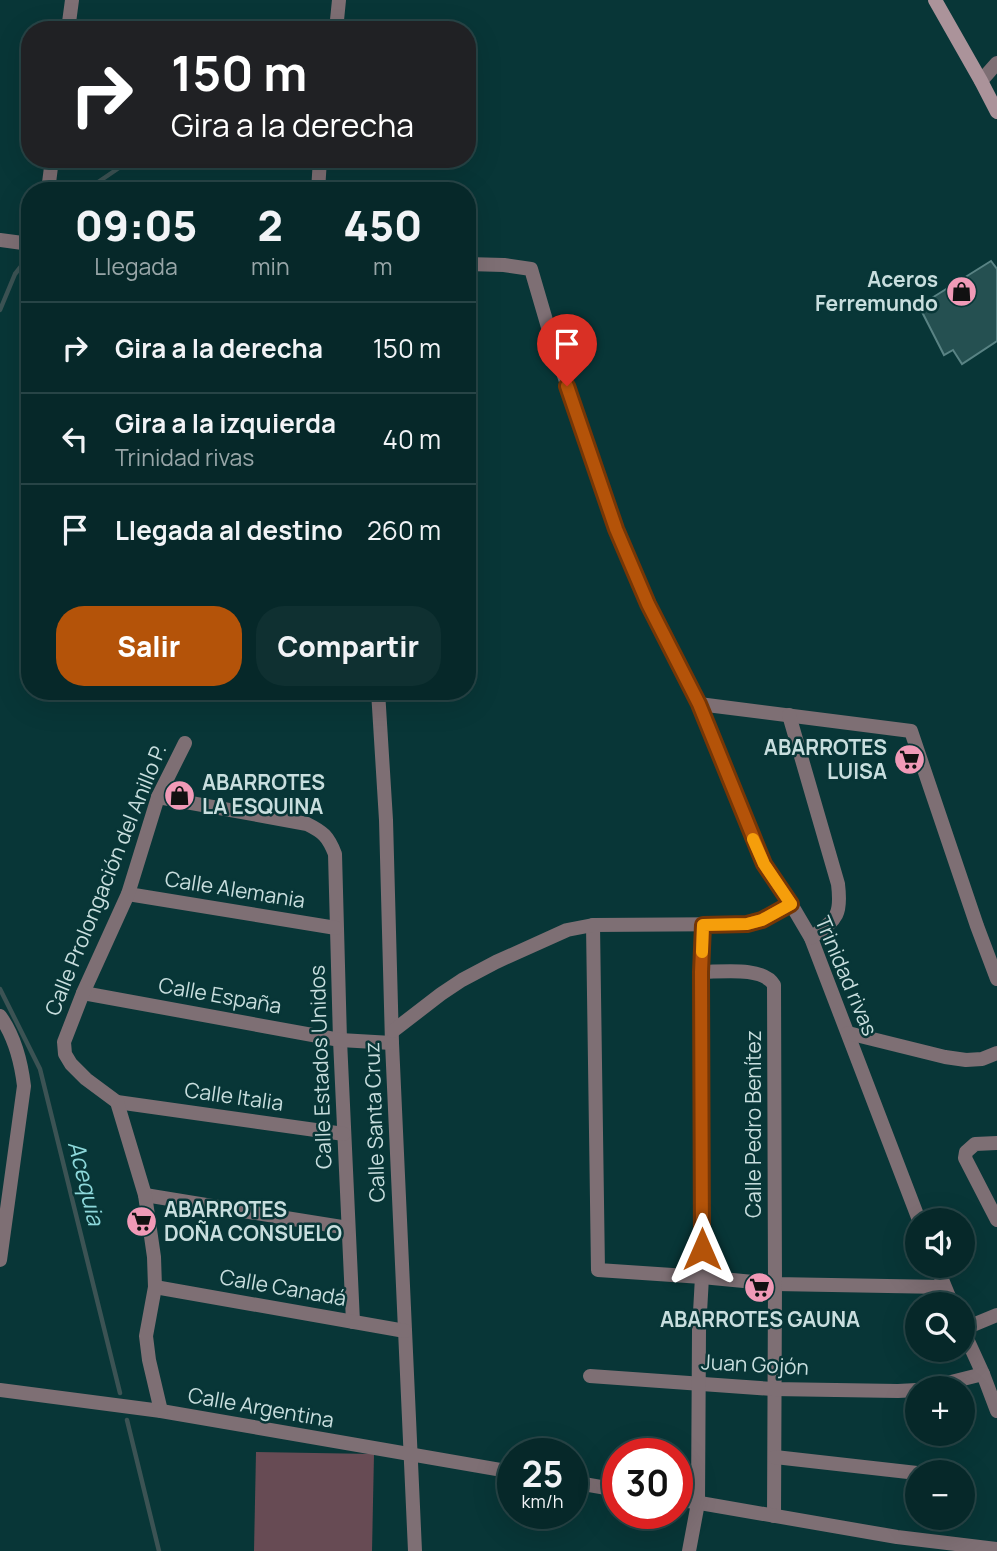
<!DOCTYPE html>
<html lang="es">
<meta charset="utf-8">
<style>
:root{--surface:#062829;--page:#0f3031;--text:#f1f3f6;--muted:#98a6a8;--line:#274446;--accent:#b45309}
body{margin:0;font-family:Manrope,sans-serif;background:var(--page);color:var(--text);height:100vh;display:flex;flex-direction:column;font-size:26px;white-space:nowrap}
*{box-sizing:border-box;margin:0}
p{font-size:23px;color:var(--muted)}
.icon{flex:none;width:38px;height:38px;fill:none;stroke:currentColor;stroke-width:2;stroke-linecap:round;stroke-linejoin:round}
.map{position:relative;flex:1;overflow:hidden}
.drawer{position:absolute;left:21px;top:182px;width:455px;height:518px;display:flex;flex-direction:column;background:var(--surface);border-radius:28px;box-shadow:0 7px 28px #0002,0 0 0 2px var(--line)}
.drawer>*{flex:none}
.hud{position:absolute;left:21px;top:21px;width:455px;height:147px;border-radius:28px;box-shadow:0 7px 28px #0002,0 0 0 2px var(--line);background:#202124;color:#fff;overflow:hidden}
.tools{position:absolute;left:905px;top:1208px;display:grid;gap:14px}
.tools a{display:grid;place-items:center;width:70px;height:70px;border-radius:50%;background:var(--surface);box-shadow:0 7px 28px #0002,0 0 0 2px var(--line);font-size:35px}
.speed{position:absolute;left:497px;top:1438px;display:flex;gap:14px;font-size:35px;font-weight:700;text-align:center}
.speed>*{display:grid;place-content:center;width:91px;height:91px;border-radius:50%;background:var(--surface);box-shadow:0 7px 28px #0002,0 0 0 2px var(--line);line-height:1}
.speed small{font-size:18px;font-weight:400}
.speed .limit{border:10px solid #d22;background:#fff;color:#111}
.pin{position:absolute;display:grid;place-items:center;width:60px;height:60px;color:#fff;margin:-72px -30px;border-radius:50% 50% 50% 0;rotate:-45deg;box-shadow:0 0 7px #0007}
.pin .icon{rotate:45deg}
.me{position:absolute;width:77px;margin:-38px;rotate:0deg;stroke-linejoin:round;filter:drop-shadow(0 0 5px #0008)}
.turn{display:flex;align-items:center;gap:24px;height:147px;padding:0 35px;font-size:32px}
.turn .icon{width:91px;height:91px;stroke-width:2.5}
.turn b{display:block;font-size:49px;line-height:60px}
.eta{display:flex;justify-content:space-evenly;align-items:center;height:119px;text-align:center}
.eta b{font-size:42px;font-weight:800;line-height:49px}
.cta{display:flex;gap:14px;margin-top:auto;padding:14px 35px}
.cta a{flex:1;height:80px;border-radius:28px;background:var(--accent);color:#fff;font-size:28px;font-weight:800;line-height:80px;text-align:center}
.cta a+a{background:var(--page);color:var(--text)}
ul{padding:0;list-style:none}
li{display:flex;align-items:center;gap:21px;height:91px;padding:0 35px;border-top:2px solid var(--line)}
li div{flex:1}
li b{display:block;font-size:26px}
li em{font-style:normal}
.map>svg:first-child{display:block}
.green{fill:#674b54}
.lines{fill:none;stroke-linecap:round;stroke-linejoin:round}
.stream{stroke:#3c5354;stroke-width:4.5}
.building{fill:#255051;stroke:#598384;stroke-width:2}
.street{stroke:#7e6f74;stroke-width:14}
.secondary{stroke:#ab939a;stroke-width:14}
.route-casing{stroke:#753606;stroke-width:18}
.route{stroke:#b45309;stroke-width:12}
.slow{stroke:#f59e0b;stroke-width:12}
.labels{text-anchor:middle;stroke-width:5;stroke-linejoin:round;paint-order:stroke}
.poi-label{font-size:21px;font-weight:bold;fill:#c8dede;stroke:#083637;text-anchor:end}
.street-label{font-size:21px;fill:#c8dede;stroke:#083637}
.water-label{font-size:23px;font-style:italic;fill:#8dd8da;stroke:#083637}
</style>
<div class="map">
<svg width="997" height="1551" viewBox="0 0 997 1551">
<rect width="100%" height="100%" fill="#083637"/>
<polygon class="green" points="256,1452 374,1454 372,1551 254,1551"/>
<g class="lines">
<g class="stream">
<polyline points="85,191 132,159"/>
<polyline points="0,310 15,274 30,255"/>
<polyline points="0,989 40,1069 120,1393"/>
<polyline points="127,1420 159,1551"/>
</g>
</g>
<polygon class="building" points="991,261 997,269 997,341 962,364 953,350 944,355 919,306"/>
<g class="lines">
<g class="street">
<polyline points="68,30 72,0"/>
<polyline points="336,30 339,0"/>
<polyline points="981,81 997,63"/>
<polyline points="48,191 52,159"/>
<polyline points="318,191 320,159"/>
<polyline points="0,240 30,244"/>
<polyline points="467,264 504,265 531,269 550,334 616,529 648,604 699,704 764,864 791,904 811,938 919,1220"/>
<polyline points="378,691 386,820 392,1043 415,1551"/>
<polyline points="699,704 911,731 977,926 997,979"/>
<path d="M789,715l49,169c4,33 -2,35 -27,54"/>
<path d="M158,797l149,27c16,8 21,12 28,30l5,186 13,282"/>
<polyline points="128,894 336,928"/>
<polyline points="593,925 598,1270 702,1277 775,1284 944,1287"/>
<path d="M701,972c20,0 62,-6 73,13l1,299 -1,232"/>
<polyline points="83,993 340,1040 392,1043"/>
<path d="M0,1016c15,21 21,45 24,70l-24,174"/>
<polyline points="393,1031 441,994 462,980 496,962 567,930 593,925 747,924 762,920 791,904"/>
<polyline points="848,1033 945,1057 966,1060 982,1059 997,1053"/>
<polyline points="117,1102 344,1134"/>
<polyline points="997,1143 975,1144 966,1152 965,1158 997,1220"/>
<polyline points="145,1195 348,1228"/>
<polyline points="936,1265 952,1304"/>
<polyline points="155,1287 405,1331"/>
<polyline points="962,1328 983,1374 997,1411"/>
<polyline points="963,1329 997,1315"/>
<polyline points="590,1376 773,1389 898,1391 917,1390"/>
<polyline points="927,1388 983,1374"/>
<polyline points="0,1390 161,1411 513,1472"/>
<polyline points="161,1411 149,1360 146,1336 155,1287 154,1257 145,1195 117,1102 86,1079 71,1064 65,1054 64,1042 83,993 128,894 158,797 185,743"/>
<polyline points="775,1457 917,1473"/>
<polyline points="572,1482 618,1490"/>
<polyline points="677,1499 897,1537 997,1549"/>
<polyline points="689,1551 698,1503 699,1330 702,1277 701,972 703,924"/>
</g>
<polyline class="secondary" points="935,0 981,81 997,112"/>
</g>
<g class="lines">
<defs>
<polyline id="route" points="567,386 616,529 648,604 699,704 764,864 791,904 762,920 747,924 703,925 701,972 702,1249"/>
</defs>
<use href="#route" class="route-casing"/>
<use href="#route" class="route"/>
<polyline class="slow" points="702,952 703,925 747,924 762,920 791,904 764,864 753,839"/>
</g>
<defs>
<symbol id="shop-disc" viewBox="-11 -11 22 22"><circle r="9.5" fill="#f09ab7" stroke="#083637"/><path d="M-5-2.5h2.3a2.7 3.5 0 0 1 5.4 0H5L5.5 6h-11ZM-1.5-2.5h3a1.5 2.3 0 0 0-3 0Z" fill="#111"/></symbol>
<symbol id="supermarket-disc" viewBox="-11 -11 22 22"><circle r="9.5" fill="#f09ab7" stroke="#083637"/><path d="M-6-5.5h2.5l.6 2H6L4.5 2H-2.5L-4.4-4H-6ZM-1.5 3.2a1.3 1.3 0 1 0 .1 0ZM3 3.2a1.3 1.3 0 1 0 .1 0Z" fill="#111"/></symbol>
</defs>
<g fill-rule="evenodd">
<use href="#shop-disc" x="944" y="274" width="35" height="35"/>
<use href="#supermarket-disc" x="892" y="742" width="35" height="35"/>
<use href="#shop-disc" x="162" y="778" width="35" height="35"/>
<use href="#supermarket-disc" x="124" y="1204" width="35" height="35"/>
<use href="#supermarket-disc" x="742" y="1270" width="35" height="35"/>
</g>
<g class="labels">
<g class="poi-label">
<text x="938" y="287">Aceros<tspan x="938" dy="24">Ferremundo</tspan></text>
<text x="887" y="755">ABARROTES<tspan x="887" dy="24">LUISA</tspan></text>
<text x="202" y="790" text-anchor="start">ABARROTES<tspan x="202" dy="24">LA ESQUINA</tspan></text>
<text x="164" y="1217" text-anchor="start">ABARROTES<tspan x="164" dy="24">DOÑA CONSUELO</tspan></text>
<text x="760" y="1327" text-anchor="middle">ABARROTES GAUNA</text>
</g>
<g class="street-label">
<text transform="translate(106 880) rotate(-68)" y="7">Calle Prolongación del Anillo P.</text>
<text transform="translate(235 890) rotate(9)" y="7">Calle Alemania</text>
<text transform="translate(846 976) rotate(67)" y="7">Trinidad rivas</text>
<text transform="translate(220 996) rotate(10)" y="7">Calle España</text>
<text transform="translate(321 1067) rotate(-92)" y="7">Calle Estados Unidos</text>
<text transform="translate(234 1097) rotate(8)" y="7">Calle Italia</text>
<text transform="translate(375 1122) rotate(-92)" y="7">Calle Santa Cruz</text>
<text transform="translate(754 1124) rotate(-90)" y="7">Calle Pedro Benítez</text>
<text transform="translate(283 1288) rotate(10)" y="7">Calle Canadá</text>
<text transform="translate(755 1365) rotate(3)" y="7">Juan Gojón</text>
<text transform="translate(261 1408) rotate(10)" y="7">Calle Argentina</text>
</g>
<g class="water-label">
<text transform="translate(86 1183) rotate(76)" y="8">Acequia</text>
</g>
</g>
</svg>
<div class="tools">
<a><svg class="icon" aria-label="sound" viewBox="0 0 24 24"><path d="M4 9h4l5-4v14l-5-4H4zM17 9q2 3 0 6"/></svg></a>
<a><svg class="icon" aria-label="search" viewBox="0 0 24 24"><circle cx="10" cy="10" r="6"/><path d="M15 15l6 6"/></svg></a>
<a>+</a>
<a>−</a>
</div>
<div class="speed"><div>25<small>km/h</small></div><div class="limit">30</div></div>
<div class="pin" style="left:567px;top:386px;background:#d93025"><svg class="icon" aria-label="arrive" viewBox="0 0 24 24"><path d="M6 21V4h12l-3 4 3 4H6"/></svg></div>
<svg class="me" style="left:702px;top:1249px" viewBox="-20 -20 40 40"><path d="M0-17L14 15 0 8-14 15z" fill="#b45309" stroke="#fff" stroke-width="4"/></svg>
<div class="hud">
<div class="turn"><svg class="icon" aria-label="right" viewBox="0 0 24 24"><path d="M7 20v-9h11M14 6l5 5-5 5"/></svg><div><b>150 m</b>Gira a la derecha</div></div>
</div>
<section class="drawer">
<div class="eta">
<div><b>09:05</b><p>Llegada</p></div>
<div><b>2</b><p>min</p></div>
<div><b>450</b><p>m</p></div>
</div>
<ul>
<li><svg class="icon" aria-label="right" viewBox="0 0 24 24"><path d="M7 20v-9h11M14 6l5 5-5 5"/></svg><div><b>Gira a la derecha</b></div><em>150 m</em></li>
<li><svg class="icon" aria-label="left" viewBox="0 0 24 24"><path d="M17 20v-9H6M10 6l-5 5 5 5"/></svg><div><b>Gira a la izquierda</b><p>Trinidad rivas</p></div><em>40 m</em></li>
<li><svg class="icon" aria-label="arrive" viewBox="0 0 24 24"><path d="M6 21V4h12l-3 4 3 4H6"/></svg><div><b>Llegada al destino</b></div><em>260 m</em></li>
</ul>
<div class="cta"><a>Salir</a><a>Compartir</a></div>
</section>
</div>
